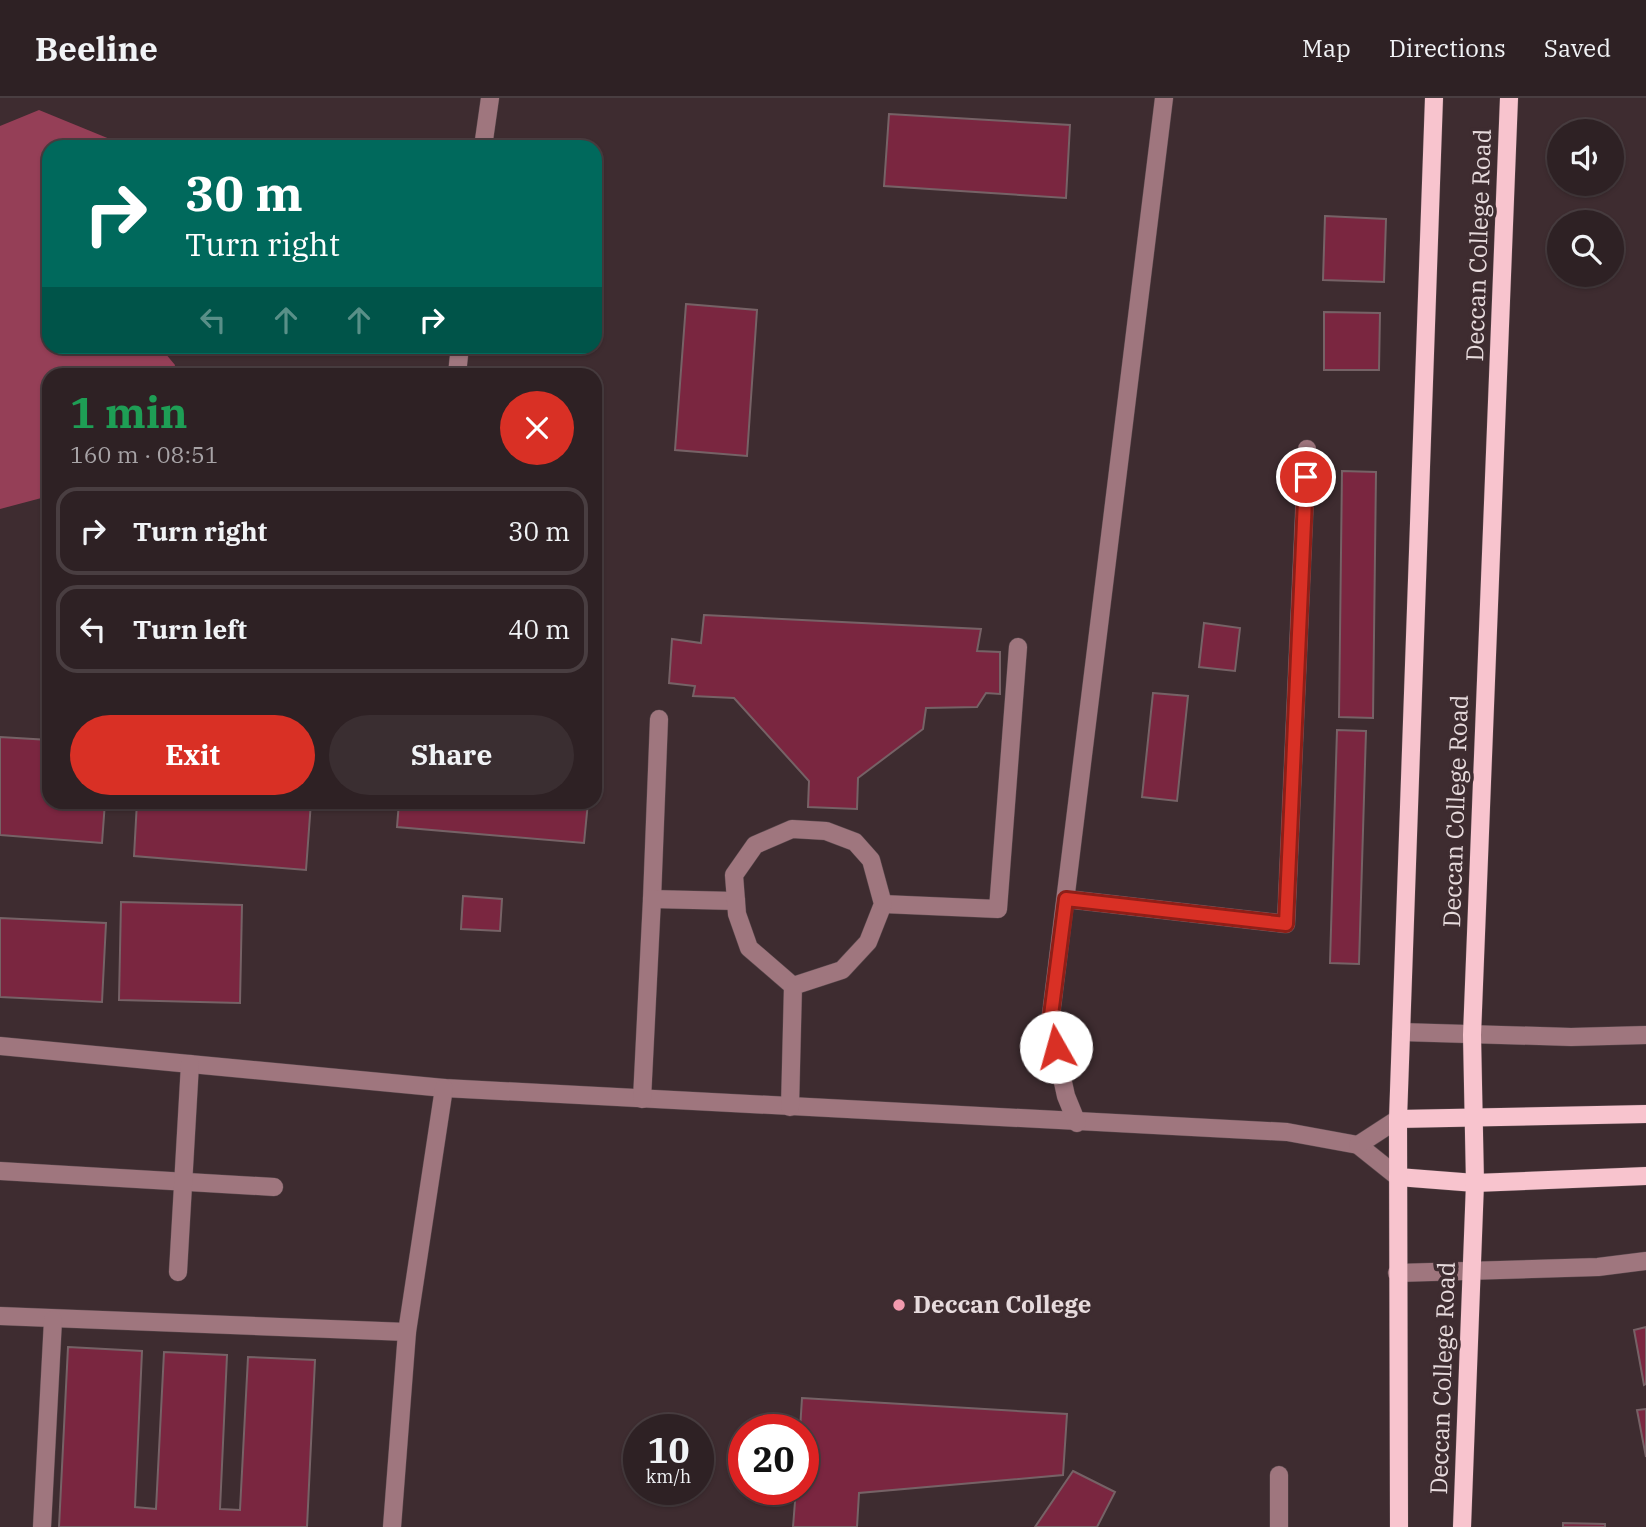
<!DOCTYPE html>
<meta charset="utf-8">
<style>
:root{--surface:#2e2124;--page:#3a2e31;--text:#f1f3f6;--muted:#a7a3a6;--line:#493e41;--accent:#d93025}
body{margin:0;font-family:"IBM Plex Serif",serif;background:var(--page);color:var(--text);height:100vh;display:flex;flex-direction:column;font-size:26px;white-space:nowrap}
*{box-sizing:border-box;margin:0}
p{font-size:23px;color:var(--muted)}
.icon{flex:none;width:38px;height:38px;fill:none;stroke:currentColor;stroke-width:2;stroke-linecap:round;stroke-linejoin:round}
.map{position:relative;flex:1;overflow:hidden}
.details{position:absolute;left:42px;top:270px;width:560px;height:441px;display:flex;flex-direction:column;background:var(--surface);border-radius:21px;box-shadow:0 2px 5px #0004,0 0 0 2px var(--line)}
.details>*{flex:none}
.hud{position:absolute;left:42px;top:42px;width:560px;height:214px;border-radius:21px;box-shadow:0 2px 5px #0004,0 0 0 2px var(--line);background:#00695c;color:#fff;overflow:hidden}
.fabs{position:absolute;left:1547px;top:21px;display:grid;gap:14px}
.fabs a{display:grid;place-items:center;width:77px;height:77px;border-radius:50%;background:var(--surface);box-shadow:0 2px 5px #0004,0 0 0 2px var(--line);font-size:35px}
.speed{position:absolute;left:623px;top:1316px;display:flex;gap:14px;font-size:35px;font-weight:700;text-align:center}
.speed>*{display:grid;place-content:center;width:91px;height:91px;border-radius:50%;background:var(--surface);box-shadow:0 2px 5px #0004,0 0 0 2px var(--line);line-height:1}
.speed small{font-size:18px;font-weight:400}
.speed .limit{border:10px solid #d22;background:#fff;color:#111}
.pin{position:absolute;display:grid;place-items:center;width:60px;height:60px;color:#fff;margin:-30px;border:4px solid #fff;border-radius:50%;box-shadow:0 2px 7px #0007}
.me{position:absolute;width:77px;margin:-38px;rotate:353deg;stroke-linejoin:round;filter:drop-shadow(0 0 5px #0008)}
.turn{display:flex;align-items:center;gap:24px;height:147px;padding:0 28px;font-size:32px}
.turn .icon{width:91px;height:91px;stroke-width:2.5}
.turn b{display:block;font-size:49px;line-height:60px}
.lanes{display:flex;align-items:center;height:66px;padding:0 28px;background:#0003;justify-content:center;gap:35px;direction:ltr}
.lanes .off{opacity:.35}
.round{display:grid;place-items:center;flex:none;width:74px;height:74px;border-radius:37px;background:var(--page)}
.head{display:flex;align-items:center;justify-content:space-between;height:119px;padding:0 28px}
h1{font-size:42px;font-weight:800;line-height:52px;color:#1e9e55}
.cta{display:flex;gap:14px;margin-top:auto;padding:14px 28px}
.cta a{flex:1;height:80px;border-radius:42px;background:var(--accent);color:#fff;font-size:28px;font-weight:800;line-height:80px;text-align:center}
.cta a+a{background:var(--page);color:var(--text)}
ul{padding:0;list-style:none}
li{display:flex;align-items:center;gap:21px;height:88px;margin:0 14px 10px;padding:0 14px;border:4px solid var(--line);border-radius:21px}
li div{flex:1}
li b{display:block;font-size:26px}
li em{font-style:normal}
header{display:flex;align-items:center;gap:42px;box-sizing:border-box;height:98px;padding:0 35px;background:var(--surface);border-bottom:2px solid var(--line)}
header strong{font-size:33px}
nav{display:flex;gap:38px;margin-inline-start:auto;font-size:24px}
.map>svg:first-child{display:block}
.water{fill:#953f57}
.building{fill:#7a2640;stroke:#766266;stroke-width:2}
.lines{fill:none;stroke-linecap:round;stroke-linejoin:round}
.minor-casing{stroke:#59484c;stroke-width:19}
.major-casing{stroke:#59484c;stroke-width:19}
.minor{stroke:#9f767e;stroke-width:18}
.major{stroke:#f8c4ce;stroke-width:18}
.route-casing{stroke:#8d1f18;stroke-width:18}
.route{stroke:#d93025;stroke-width:12}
.poi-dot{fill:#f29aae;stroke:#3e2c30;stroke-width:2.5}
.labels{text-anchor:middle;stroke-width:7;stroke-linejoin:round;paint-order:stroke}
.street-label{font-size:24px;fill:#e7dbdd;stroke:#3e2c30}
.poi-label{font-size:24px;font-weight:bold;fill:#e7dbdd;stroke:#3e2c30;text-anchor:start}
</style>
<header>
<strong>Beeline</strong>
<nav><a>Map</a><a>Directions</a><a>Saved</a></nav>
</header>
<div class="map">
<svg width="1646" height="1429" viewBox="0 0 1646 1429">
<rect width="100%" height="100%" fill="#3e2c30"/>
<polygon class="water" points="39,12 122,46 121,49 49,49 49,248 160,249 175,267 173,276 49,276 49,398 0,411 0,28"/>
<g class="building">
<polygon points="889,16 1070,27 1066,100 884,88"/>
<polygon points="1325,118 1386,121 1384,184 1323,182"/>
<polygon points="686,206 757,212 747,358 675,352"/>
<polygon points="1324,214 1380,215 1379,272 1324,272"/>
<polygon points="1342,373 1376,374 1373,620 1339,619"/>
<polygon points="704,517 981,531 977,553 1000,554 1000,596 986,595 977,609 926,610 923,631 858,680 857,711 808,709 809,683 734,600 693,598 695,588 669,585 672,541 701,545"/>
<polygon points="1204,525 1240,530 1235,573 1199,569"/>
<polygon points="1153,595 1188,598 1177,703 1142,699"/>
<polygon points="1337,632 1366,633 1359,866 1330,865"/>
<polygon points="0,639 49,642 49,704 105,704 102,745 0,737"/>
<polygon points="137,704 311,704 306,772 134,758"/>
<polygon points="399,704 588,704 584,745 397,729"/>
<polygon points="463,798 502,801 500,833 461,831"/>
<polygon points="121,804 242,807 240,905 119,902"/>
<polygon points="0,820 106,825 102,904 0,899"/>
<polygon points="1646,1229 1646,1286 1644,1287 1634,1232"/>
<polygon points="68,1249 142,1253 135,1409 156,1411 164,1254 227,1257 220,1411 240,1412 248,1259 315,1262 307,1429 59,1429"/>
<polygon points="802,1300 1067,1316 1063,1377 859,1395 857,1429 793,1429 796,1391 803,1391 803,1332 800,1332"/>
<polygon points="1646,1311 1646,1359 1637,1312"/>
<polygon points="1073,1373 1115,1394 1097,1429 1035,1429"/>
<polygon points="1563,1425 1605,1426 1605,1429 1563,1429"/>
</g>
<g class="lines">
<defs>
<g id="minor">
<polyline points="483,49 490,0"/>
<polyline points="457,276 460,248"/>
<polyline points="652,801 659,621"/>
<polyline points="1066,801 1286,826 1307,351"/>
<polyline points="883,806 998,811 1018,549"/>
<polyline points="1401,934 1571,939 1646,937"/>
<polyline points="0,948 444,990 1287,1034 1358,1047 1398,1079"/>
<polyline points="642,1001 652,801 736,803"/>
<polyline points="790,1009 793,888 842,872 868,844 883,806 871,762 855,744 826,733 792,731 755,747 734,777 737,816 749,850 793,888"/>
<polyline points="1077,1025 1066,998 1050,925 1164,0"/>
<polyline points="1358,1047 1398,1021"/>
<polyline points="0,1073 274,1089"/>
<polyline points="178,1174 190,966"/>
<polyline points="1397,1175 1598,1169 1646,1163"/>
<polyline points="0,1218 407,1234"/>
<polyline points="42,1429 53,1222"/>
<polyline points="392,1429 407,1234 444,990"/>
<polyline points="1279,1429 1279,1377"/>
</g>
<g id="major">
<polyline points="1398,1021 1646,1016"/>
<polyline points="1398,1079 1475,1085 1646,1078"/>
<polyline points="1399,1429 1398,1021 1434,0"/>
<polyline points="1462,1429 1475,1085 1472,937 1509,0"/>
</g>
</defs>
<use href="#minor" class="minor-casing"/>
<use href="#major" class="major-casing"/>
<use href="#minor" class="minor"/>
<use href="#major" class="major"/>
</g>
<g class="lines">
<defs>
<polyline id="route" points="1056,949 1050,925 1066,801 1286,826 1306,379"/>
</defs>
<use href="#route" class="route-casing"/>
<use href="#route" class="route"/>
</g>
<circle class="poi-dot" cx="899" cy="1207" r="7"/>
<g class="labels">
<g class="street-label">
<text transform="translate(1479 147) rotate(-88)" y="8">Deccan College Road</text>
<text transform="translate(1456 713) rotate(-88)" y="8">Deccan College Road</text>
<text transform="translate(1443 1280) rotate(-88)" y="8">Deccan College Road</text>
</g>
<g class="poi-label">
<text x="913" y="1215">Deccan College</text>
</g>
</g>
</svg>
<div class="fabs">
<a><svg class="icon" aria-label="sound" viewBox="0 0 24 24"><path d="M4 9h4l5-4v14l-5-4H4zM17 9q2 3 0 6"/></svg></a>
<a><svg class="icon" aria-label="search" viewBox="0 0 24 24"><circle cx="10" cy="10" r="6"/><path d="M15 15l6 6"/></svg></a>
</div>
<div class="speed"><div>10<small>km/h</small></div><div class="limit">20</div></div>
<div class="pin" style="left:1306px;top:379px;background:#d93025"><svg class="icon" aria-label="arrive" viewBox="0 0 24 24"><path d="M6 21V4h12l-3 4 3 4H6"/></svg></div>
<svg class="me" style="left:1056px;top:949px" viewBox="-20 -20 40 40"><circle r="19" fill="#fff"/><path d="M0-13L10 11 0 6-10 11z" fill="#d93025"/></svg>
<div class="hud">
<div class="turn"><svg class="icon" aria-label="right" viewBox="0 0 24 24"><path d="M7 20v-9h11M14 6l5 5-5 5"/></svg><div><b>30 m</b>Turn right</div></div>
<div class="lanes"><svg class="icon off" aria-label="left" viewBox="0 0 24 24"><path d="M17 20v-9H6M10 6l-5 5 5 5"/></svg><svg class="icon off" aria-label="ahead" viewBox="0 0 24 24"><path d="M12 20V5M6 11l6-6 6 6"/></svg><svg class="icon off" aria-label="ahead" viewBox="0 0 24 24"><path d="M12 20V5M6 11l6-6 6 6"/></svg><svg class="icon" aria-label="right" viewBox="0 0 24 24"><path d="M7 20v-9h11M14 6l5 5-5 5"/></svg></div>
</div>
<section class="details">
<div class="head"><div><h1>1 min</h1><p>160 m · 08:51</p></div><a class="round" style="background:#d93025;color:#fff"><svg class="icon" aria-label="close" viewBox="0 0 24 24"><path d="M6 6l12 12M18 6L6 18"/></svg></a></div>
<ul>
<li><svg class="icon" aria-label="right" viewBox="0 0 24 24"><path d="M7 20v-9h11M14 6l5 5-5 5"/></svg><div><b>Turn right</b></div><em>30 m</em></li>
<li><svg class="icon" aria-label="left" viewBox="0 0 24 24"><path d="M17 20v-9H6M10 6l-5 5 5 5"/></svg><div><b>Turn left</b></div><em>40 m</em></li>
</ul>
<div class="cta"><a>Exit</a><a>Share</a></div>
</section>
</div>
